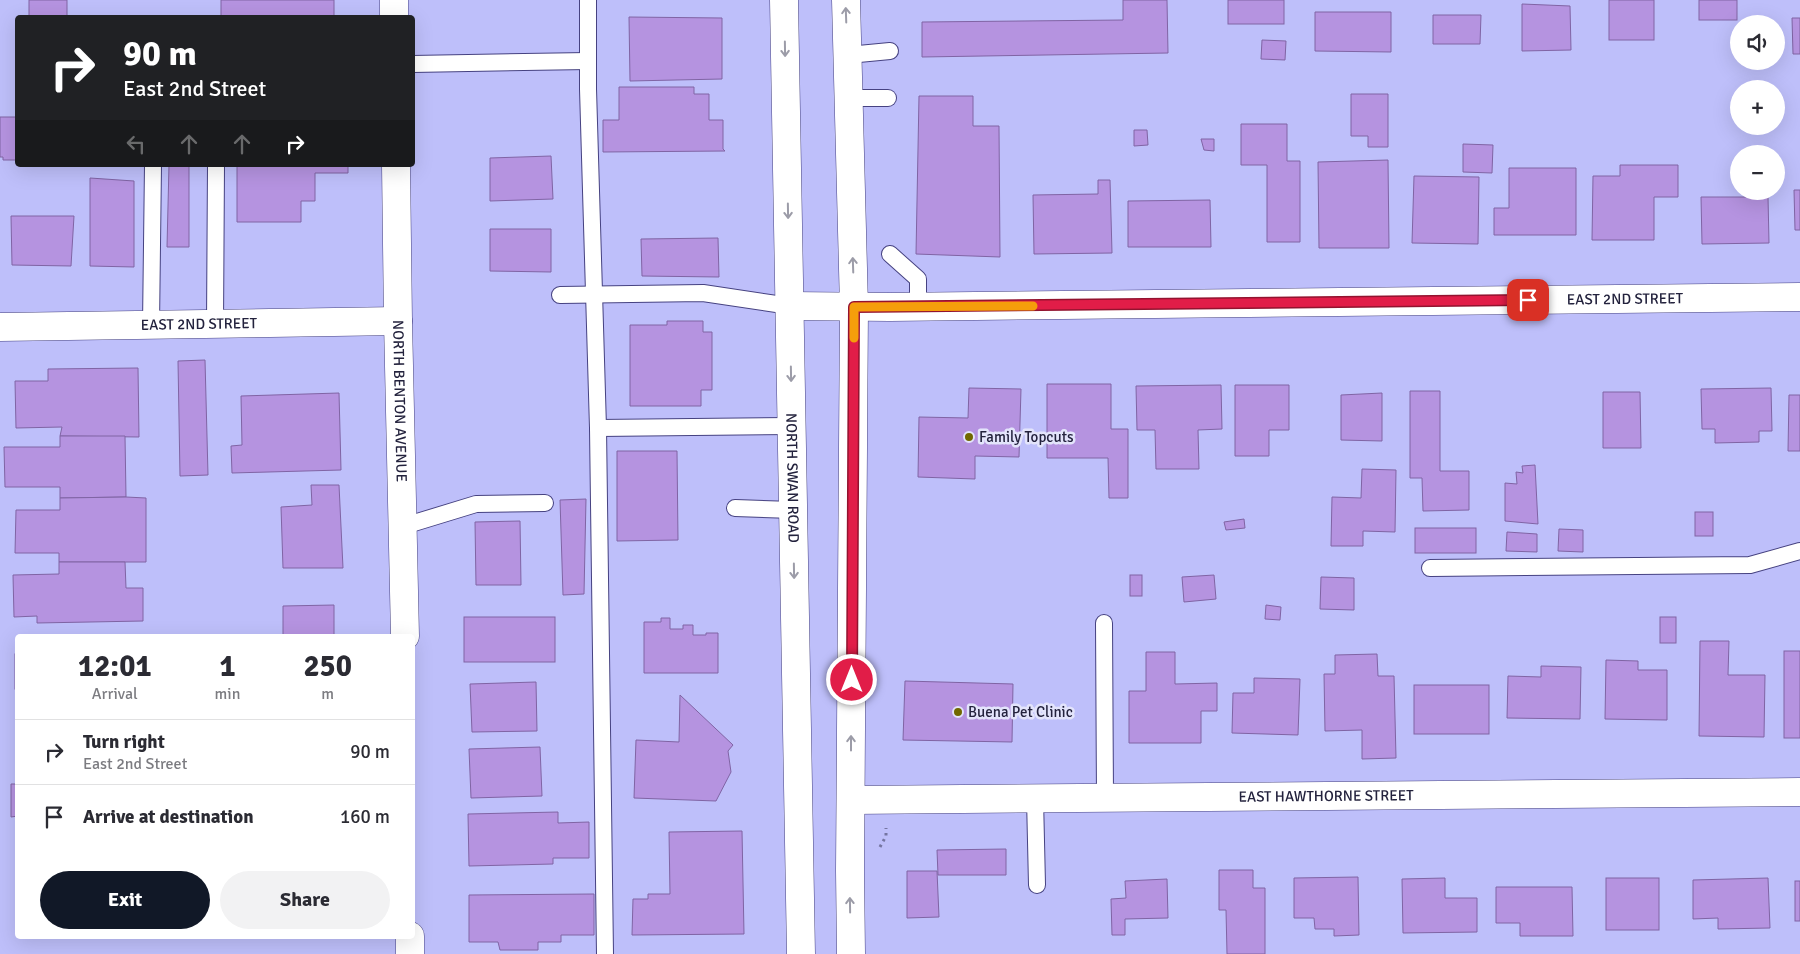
<!DOCTYPE html>
<meta charset="utf-8">
<style>
:root{--surface:#fff;--page:#f2f2f3;--text:#2b2b33;--muted:#7c7c81;--line:#e1e1e2;--accent:#111827}
body{margin:0;font-family:Signika,sans-serif;background:var(--page);color:var(--text);height:100vh;display:flex;flex-direction:column;font-size:19px;white-space:nowrap}
*{box-sizing:border-box;margin:0}
p{font-size:16px;color:var(--muted)}
.icon{flex:none;width:28px;height:28px;fill:none;stroke:currentColor;stroke-width:2;stroke-linecap:round;stroke-linejoin:round}
.map{position:relative;flex:1;overflow:hidden}
.details{position:absolute;left:15px;top:634px;width:400px;height:305px;display:flex;flex-direction:column;background:var(--surface);border-radius:5px;box-shadow:0 5px 20px #0002}
.details>*{flex:none}
.guide{position:absolute;left:15px;top:15px;width:400px;height:152px;border-radius:5px;box-shadow:0 5px 20px #0002;background:#202124;color:#fff;overflow:hidden}
.fabs{position:absolute;left:1730px;top:15px;display:grid;gap:10px}
.fabs a{display:grid;place-items:center;width:55px;height:55px;border-radius:50%;background:var(--surface);box-shadow:0 5px 20px #0002;font-size:25px}
.pin{position:absolute;display:grid;place-items:center;width:42px;height:42px;color:#fff;margin:-21px;border-radius:10px;box-shadow:0 2px 8px #0006}
.me{position:absolute;width:55px;margin:-28px;rotate:0deg;stroke-linejoin:round;filter:drop-shadow(0 0 4px #0008)}
.turn{display:flex;align-items:center;gap:18px;height:105px;padding:0 25px;font-size:22px}
.turn .icon{width:65px;height:65px;stroke-width:2.5}
.turn b{display:block;font-size:35px;line-height:42px}
.lanes{display:flex;align-items:center;height:48px;padding:0 25px;background:#0003;justify-content:center;gap:25px;direction:ltr}
.lanes .off{opacity:.35}
.eta{display:flex;justify-content:space-evenly;align-items:center;height:85px;text-align:center}
.eta b{font-size:30px;font-weight:700;line-height:35px}
.primary-button{display:flex;gap:10px;margin-top:auto;padding:10px 25px}
.primary-button a{flex:1;height:58px;border-radius:30px;background:var(--accent);color:#fff;font-size:20px;font-weight:700;line-height:58px;text-align:center}
.primary-button a+a{background:var(--page);color:var(--text)}
ul{padding:0;list-style:none}
li{display:flex;align-items:center;gap:15px;height:65px;padding:0 25px;border-top:1px solid var(--line)}
li div{flex:1}
li b{display:block;font-size:19px}
li em{font-style:normal}
.map>svg:first-child{display:block}
.building{fill:#b593e0;stroke:#8064a4}
.lines{fill:none;stroke-linecap:round;stroke-linejoin:round}
.service-casing{stroke:#464281;stroke-width:18}
.minor-casing{stroke:#464281;stroke-width:29}
.primary-casing{stroke:#464281;stroke-width:29}
.path{stroke:#7575a1;stroke-width:3;stroke-dasharray:2.5 4;stroke-linecap:butt}
.service{stroke:#fff;stroke-width:16}
.minor{stroke:#fff;stroke-width:28}
.primary{stroke:#fff;stroke-width:28}
.oneway{stroke:#9c9ca8}
.route-casing{stroke:#92132f;stroke-width:12}
.route{stroke:#e11d48;stroke-width:9}
.slow{stroke:#f59e0b;stroke-width:9}
.poi-dot{fill:#716800;stroke:#e3e4fb;stroke-width:2}
.labels{text-anchor:middle;stroke-width:5;stroke-linejoin:round;paint-order:stroke}
.street-label{font-size:15px;fill:#23223d;stroke:#e3e4fb}
.poi-label{font-size:15px;fill:#23223d;stroke:#e3e4fb;text-anchor:start}
</style>
<div class="map">
<svg width="1800" height="954" viewBox="0 0 1800 954">
<rect width="100%" height="100%" fill="#bebffa"/>
<g class="building">
<rect x="29" y="0" width="38" height="18"/>
<rect x="221" y="0" width="113" height="18"/>
<polygon points="1123,0 1167,0 1168,53 922,57 922,22 1123,20"/>
<rect x="1228" y="0" width="56" height="24"/>
<rect x="1609" y="0" width="45" height="40"/>
<rect x="1699" y="0" width="38" height="20"/>
<polygon points="1522,4 1570,6 1571,50 1522,51"/>
<polygon points="1315,12 1391,12 1391,52 1315,51"/>
<polygon points="1433,15 1481,15 1480,44 1433,44"/>
<polygon points="629,17 722,18 722,79 630,81"/>
<polygon points="1792,18 1800,18 1800,54 1793,54"/>
<polygon points="1262,40 1286,41 1285,60 1261,59"/>
<polygon points="619,87 694,87 694,94 709,94 709,120 723,120 723,149 725,151 603,152 603,120 619,120"/>
<polygon points="1351,94 1388,94 1388,147 1368,147 1368,136 1351,136"/>
<polygon points="919,96 973,96 973,126 999,126 1000,257 916,254"/>
<polygon points="0,117 18,117 18,160 3,160 3,157 0,157"/>
<polygon points="1241,124 1287,124 1287,161 1300,161 1300,242 1267,242 1267,165 1241,165"/>
<polygon points="1134,130 1147,130 1148,145 1134,146"/>
<polygon points="1201,139 1214,139 1214,151 1204,150"/>
<polygon points="1463,144 1493,145 1492,173 1463,172"/>
<polygon points="551,156 553,199 490,201 490,158"/>
<polygon points="1388,160 1389,248 1319,248 1318,162"/>
<polygon points="169,165 189,165 189,247 167,247"/>
<polygon points="237,165 348,165 348,173 315,173 315,201 301,201 301,222 237,222"/>
<polygon points="1620,165 1678,165 1678,197 1654,197 1654,240 1592,240 1593,176 1620,176"/>
<polygon points="1509,168 1576,168 1576,235 1494,235 1494,208 1509,208"/>
<polygon points="1414,176 1479,177 1478,244 1412,243"/>
<polygon points="90,178 134,181 134,267 90,266"/>
<polygon points="1098,180 1110,180 1112,253 1034,254 1033,195 1098,194"/>
<polygon points="1794,190 1800,190 1800,230 1795,230"/>
<polygon points="1701,197 1768,197 1769,243 1702,244"/>
<polygon points="1210,200 1211,247 1128,247 1128,201"/>
<polygon points="11,216 74,216 71,266 12,265"/>
<polygon points="490,229 551,229 551,272 490,271"/>
<polygon points="718,238 719,277 642,276 641,239"/>
<polygon points="667,321 703,321 703,332 712,332 712,390 701,390 701,406 630,406 630,325 667,325"/>
<polygon points="205,360 208,475 180,476 178,361"/>
<polygon points="138,368 139,437 60,436 62,427 16,428 15,381 48,381 48,369"/>
<polygon points="1047,384 1111,384 1111,429 1128,429 1128,498 1109,498 1108,458 1047,458"/>
<polygon points="1221,385 1222,429 1198,430 1199,469 1156,469 1155,430 1137,430 1136,386"/>
<polygon points="1235,385 1289,385 1289,430 1269,430 1269,456 1235,456"/>
<polygon points="969,388 1021,389 1019,457 975,456 975,479 918,477 919,417 968,418"/>
<polygon points="1771,388 1772,431 1759,431 1759,442 1715,443 1715,429 1702,429 1701,389"/>
<polygon points="1410,391 1440,391 1440,471 1469,471 1469,510 1423,511 1422,478 1410,478"/>
<polygon points="1603,392 1640,392 1641,448 1603,448"/>
<polygon points="339,393 341,470 232,473 231,446 242,445 241,396"/>
<polygon points="1382,393 1382,441 1341,440 1341,395"/>
<polygon points="1789,395 1800,395 1800,451 1788,451"/>
<polygon points="60,436 125,436 126,497 60,498 60,487 5,487 4,447 60,447"/>
<polygon points="617,451 677,451 678,540 617,541"/>
<polygon points="1535,465 1538,524 1505,521 1505,483 1517,484 1516,472 1523,473 1522,466"/>
<polygon points="1362,469 1396,470 1395,532 1363,531 1363,546 1331,546 1332,497 1361,498"/>
<polygon points="311,485 339,485 343,568 283,568 281,507 312,505"/>
<polygon points="126,497 146,498 146,562 59,562 59,553 15,553 16,510 60,510 60,498"/>
<polygon points="586,499 584,594 563,595 560,500"/>
<rect x="1695" y="512" width="18" height="24"/>
<polygon points="1244,519 1245,528 1226,530 1224,522"/>
<polygon points="520,521 521,585 476,585 475,522"/>
<rect x="1415" y="528" width="61" height="25"/>
<polygon points="1559,529 1583,530 1583,552 1558,551"/>
<polygon points="1507,532 1537,534 1537,552 1506,551"/>
<polygon points="59,562 125,562 126,588 143,588 143,621 37,623 37,616 14,617 13,575 59,574"/>
<rect x="1130" y="575" width="12" height="21"/>
<polygon points="1214,575 1216,599 1184,602 1182,577"/>
<polygon points="1321,577 1354,578 1354,610 1320,609"/>
<polygon points="334,605 334,636 283,636 283,606"/>
<polygon points="1266,605 1281,607 1280,620 1265,619"/>
<rect x="464" y="617" width="91" height="45"/>
<rect x="1660" y="617" width="16" height="26"/>
<polygon points="661,618 670,618 670,629 683,629 683,625 693,625 693,635 706,635 706,633 718,633 718,673 644,673 644,622 661,622"/>
<polygon points="1700,641 1729,641 1728,675 1765,675 1764,737 1699,736"/>
<rect x="1784" y="651" width="16" height="87"/>
<polygon points="1146,652 1175,652 1175,684 1217,683 1217,711 1201,711 1201,743 1129,743 1129,691 1146,691"/>
<rect x="15" y="654" width="3" height="35"/>
<polygon points="1377,654 1378,676 1394,676 1396,758 1362,759 1362,730 1325,731 1324,674 1335,674 1335,655"/>
<polygon points="1606,660 1638,661 1638,670 1667,670 1667,720 1605,719"/>
<polygon points="1541,666 1581,667 1580,719 1507,718 1508,676 1541,677"/>
<polygon points="1254,678 1300,679 1298,735 1232,733 1233,693 1254,693"/>
<polygon points="905,681 1013,684 1012,742 903,740"/>
<polygon points="536,682 537,731 472,732 470,684"/>
<rect x="1414" y="685" width="75" height="49"/>
<polygon points="680,695 733,745 728,751 731,772 716,801 634,798 636,740 679,742"/>
<rect x="17" y="721" width="1" height="32"/>
<polygon points="540,747 542,796 471,798 469,749"/>
<polygon points="11,784 18,784 18,816 11,817"/>
<polygon points="558,812 558,823 589,822 589,858 553,858 553,864 469,866 468,814"/>
<polygon points="742,831 744,934 632,935 633,899 648,899 648,894 670,894 669,832"/>
<polygon points="1006,849 1006,875 938,875 937,850"/>
<polygon points="1219,870 1253,870 1253,888 1265,888 1265,954 1227,954 1226,910 1219,910"/>
<polygon points="907,871 937,871 939,917 907,918"/>
<polygon points="17,874 18,874 18,911 16,911"/>
<polygon points="1358,877 1359,935 1334,936 1334,929 1315,929 1314,918 1294,918 1294,878"/>
<polygon points="1445,878 1445,898 1477,898 1477,932 1403,933 1402,879"/>
<rect x="1606" y="878" width="53" height="52"/>
<polygon points="1768,878 1770,928 1718,929 1718,918 1693,919 1693,880"/>
<polygon points="1167,879 1168,918 1125,919 1125,935 1112,935 1111,899 1126,898 1125,881"/>
<rect x="1795" y="881" width="5" height="40"/>
<polygon points="1496,887 1572,887 1573,936 1520,936 1520,923 1496,923"/>
<polygon points="594,894 594,935 561,935 561,942 538,942 538,950 500,950 498,942 469,942 469,895"/>
</g>
<g class="lines">
<defs>
<g id="service">
<polyline points="588,0 588,89 598,428 605,954"/>
<polyline points="848,55 890,51"/>
<polyline points="412,64 588,61"/>
<polyline points="849,98 888,98"/>
<polyline points="890,254 918,279 918,307"/>
<polyline points="560,295 703,293 790,306"/>
<polyline points="215,324 216,165"/>
<polyline points="151,325 153,165"/>
<polyline points="598,428 792,426"/>
<polyline points="735,508 793,510"/>
<polyline points="404,526 476,504 545,503"/>
<polyline points="1430,568 1750,565 1800,551"/>
<polyline points="1104,623 1105,798"/>
<polyline points="1035,798 1037,885"/>
</g>
<g id="minor">
<polyline points="394,0 394,18"/>
<path id="s1" d="M396,165l2,156 7,315"/>
<path id="s2" d="M790,306l100,1 910,-10"/>
<path id="s3" d="M0,327l398,-6"/>
<path id="s4" d="M851,800l949,-8"/>
<polyline points="410,936 410,954"/>
</g>
<g id="primary">
<path id="s5" d="M784,0l17,954"/>
<polyline points="846,0 854,307 850,871 851,954"/>
</g>
</defs>
<use href="#service" class="service-casing"/>
<use href="#minor" class="minor-casing"/>
<use href="#primary" class="primary-casing"/>
<polyline class="path" points="880,847 886,836 886,828"/>
<use href="#service" class="service"/>
<use href="#minor" class="minor"/>
<use href="#primary" class="primary"/>
</g>
<defs><path id="oneway-shaft" d="M-6 0H5M1.5-3L5.5 0L1.5 3" fill="none" stroke-width="1.6" stroke-linecap="round" stroke-linejoin="round" transform="scale(1.25)"/></defs>
<g class="oneway">
<use href="#oneway-shaft" transform="translate(846 15) rotate(-92)"/>
<use href="#oneway-shaft" transform="translate(785 49) rotate(89)"/>
<use href="#oneway-shaft" transform="translate(788 211) rotate(89)"/>
<use href="#oneway-shaft" transform="translate(853 265) rotate(-92)"/>
<use href="#oneway-shaft" transform="translate(791 374) rotate(89)"/>
<use href="#oneway-shaft" transform="translate(794 571) rotate(89)"/>
<use href="#oneway-shaft" transform="translate(851 743) rotate(-90)"/>
<use href="#oneway-shaft" transform="translate(850 905) rotate(-91)"/>
</g>
<g class="lines">
<defs>
<polyline id="route" points="852,680 854,307 1528,300"/>
</defs>
<use href="#route" class="route-casing"/>
<use href="#route" class="route"/>
<polyline class="slow" points="854,338 854,307 1033,306"/>
</g>
<g class="poi-dot">
<circle cx="969" cy="437" r="5"/>
<circle cx="958" cy="712" r="5"/>
</g>
<g class="labels">
<g class="street-label">
<text dy="5" stroke="none"><textPath href="#s2" startOffset="835">EAST 2ND STREET</textPath></text>
<text dy="5" stroke="none"><textPath href="#s3" startOffset="199">EAST 2ND STREET</textPath></text>
<text dy="5" stroke="none"><textPath href="#s1" startOffset="236">NORTH BENTON AVENUE</textPath></text>
<text dy="5" stroke="none"><textPath href="#s5" startOffset="478">NORTH SWAN ROAD</textPath></text>
<text dy="5" stroke="none"><textPath href="#s4" startOffset="475">EAST HAWTHORNE STREET</textPath></text>
</g>
<g class="poi-label">
<text x="979" y="442">Family Topcuts</text>
<text x="968" y="717">Buena Pet Clinic</text>
</g>
</g>
</svg>
<div class="fabs">
<a><svg class="icon" aria-label="sound" viewBox="0 0 24 24"><path d="M4 9h4l5-4v14l-5-4H4zM17 9q2 3 0 6"/></svg></a>
<a>+</a>
<a>−</a>
</div>
<div class="pin" style="left:1528px;top:300px;background:#d93025"><svg class="icon" aria-label="arrive" viewBox="0 0 24 24"><path d="M6 21V4h12l-3 4 3 4H6"/></svg></div>
<svg class="me" style="left:852px;top:680px" viewBox="-20 -20 40 40"><circle r="17" fill="#e11d48" stroke="#fff" stroke-width="3"/><path d="M0-11L8 9 0 5-8 9z" fill="#fff"/></svg>
<div class="guide">
<div class="turn"><svg class="icon" aria-label="right" viewBox="0 0 24 24"><path d="M7 20v-9h11M14 6l5 5-5 5"/></svg><div><b>90 m</b>East 2nd Street</div></div>
<div class="lanes"><svg class="icon off" aria-label="left" viewBox="0 0 24 24"><path d="M17 20v-9H6M10 6l-5 5 5 5"/></svg><svg class="icon off" aria-label="ahead" viewBox="0 0 24 24"><path d="M12 20V5M6 11l6-6 6 6"/></svg><svg class="icon off" aria-label="ahead" viewBox="0 0 24 24"><path d="M12 20V5M6 11l6-6 6 6"/></svg><svg class="icon" aria-label="right" viewBox="0 0 24 24"><path d="M7 20v-9h11M14 6l5 5-5 5"/></svg></div>
</div>
<section class="details">
<div class="eta">
<div><b>12:01</b><p>Arrival</p></div>
<div><b>1</b><p>min</p></div>
<div><b>250</b><p>m</p></div>
</div>
<ul>
<li><svg class="icon" aria-label="right" viewBox="0 0 24 24"><path d="M7 20v-9h11M14 6l5 5-5 5"/></svg><div><b>Turn right</b><p>East 2nd Street</p></div><em>90 m</em></li>
<li><svg class="icon" aria-label="arrive" viewBox="0 0 24 24"><path d="M6 21V4h12l-3 4 3 4H6"/></svg><div><b>Arrive at destination</b></div><em>160 m</em></li>
</ul>
<div class="primary-button"><a>Exit</a><a>Share</a></div>
</section>
</div>
